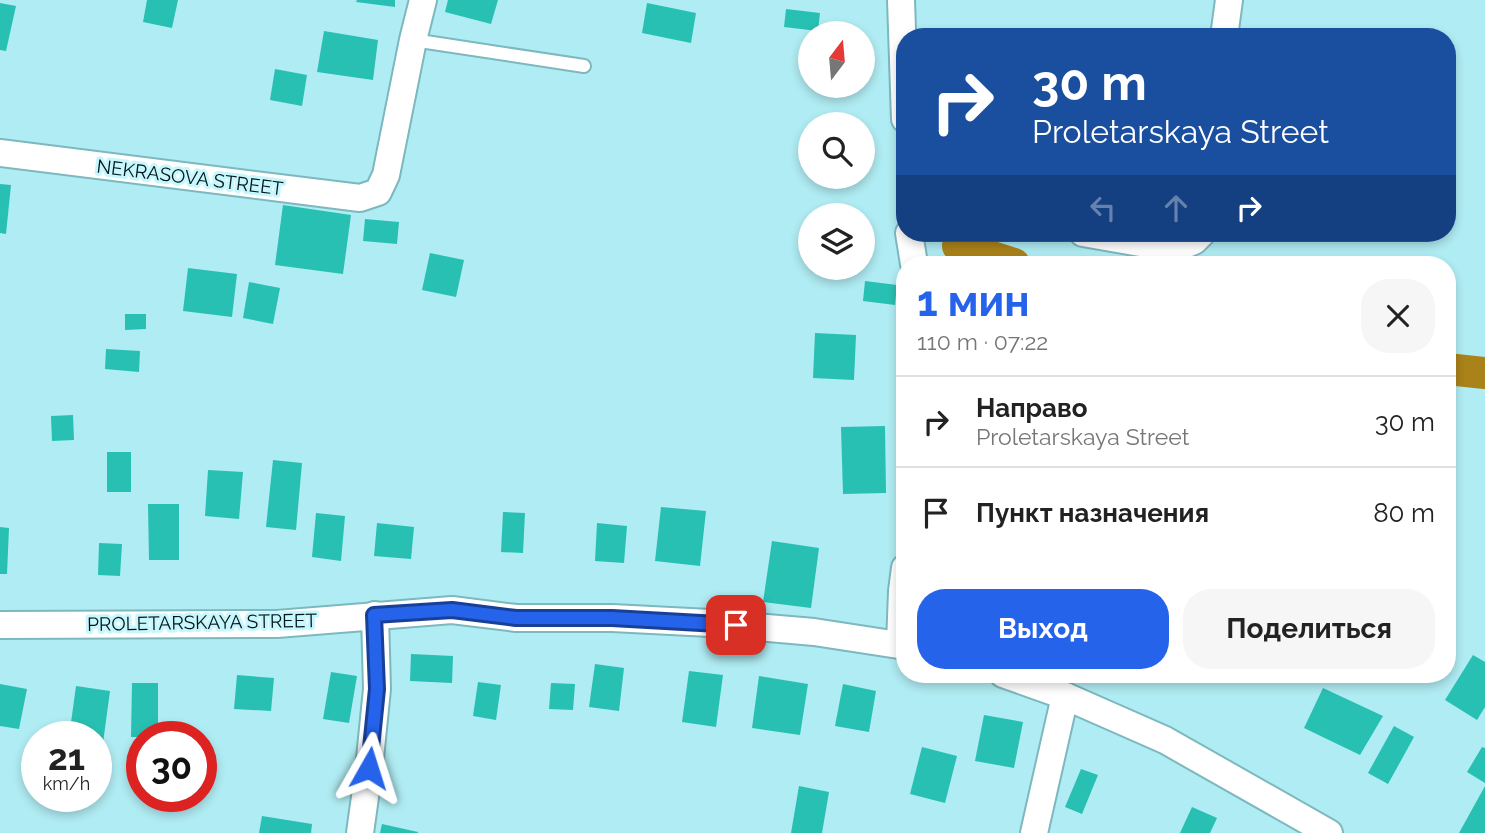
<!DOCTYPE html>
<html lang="ru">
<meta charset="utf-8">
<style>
:root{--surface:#fff;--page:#f6f6f6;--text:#222;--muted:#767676;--line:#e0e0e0;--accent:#2563eb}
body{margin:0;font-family:Raleway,sans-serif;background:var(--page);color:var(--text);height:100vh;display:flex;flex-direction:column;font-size:26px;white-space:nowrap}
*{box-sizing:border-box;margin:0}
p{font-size:23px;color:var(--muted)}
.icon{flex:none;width:38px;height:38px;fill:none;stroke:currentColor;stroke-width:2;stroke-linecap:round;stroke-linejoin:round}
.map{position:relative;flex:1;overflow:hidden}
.sheet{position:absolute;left:896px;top:256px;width:560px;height:427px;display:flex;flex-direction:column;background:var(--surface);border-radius:28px;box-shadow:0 4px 10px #0003}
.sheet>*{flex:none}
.banner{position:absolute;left:896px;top:28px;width:560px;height:214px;border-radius:28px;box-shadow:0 4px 10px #0003;background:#1a4fa0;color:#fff;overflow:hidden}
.needle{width:46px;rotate:16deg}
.tools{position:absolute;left:798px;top:21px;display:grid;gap:14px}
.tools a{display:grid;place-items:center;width:77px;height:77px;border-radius:50%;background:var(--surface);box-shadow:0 4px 10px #0003;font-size:35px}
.speed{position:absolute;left:21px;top:721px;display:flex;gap:14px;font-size:35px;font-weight:700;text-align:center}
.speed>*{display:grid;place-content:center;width:91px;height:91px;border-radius:50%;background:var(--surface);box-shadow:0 4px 10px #0003;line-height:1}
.speed small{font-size:18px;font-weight:400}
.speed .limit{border:10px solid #d22;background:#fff;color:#111}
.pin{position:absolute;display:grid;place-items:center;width:60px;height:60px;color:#fff;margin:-30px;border-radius:14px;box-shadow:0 4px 10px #0006}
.me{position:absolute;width:77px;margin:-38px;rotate:6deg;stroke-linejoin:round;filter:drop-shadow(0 0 5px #0008)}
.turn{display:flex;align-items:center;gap:24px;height:147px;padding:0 21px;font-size:32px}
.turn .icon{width:91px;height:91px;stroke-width:2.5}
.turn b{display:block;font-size:49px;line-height:60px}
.lanes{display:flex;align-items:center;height:66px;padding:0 21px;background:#0003;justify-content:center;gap:35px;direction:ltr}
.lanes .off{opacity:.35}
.round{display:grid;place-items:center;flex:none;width:74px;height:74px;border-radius:28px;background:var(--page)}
.headline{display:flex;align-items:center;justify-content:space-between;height:119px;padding:0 21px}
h1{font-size:42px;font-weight:700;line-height:52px;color:var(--accent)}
.cta{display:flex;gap:14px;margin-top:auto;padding:14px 21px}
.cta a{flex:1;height:80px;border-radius:28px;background:var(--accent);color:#fff;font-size:28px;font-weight:700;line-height:80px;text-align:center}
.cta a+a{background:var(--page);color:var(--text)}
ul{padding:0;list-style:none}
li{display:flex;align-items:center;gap:21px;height:91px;padding:0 21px;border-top:2px solid var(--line)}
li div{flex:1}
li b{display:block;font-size:26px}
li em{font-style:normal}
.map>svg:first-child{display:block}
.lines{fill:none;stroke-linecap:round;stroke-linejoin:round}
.canal{stroke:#aa821a;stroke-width:32}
.building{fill:#28c0b2}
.service-casing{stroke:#7db8bf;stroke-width:16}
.minor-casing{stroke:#7db8bf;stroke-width:30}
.service{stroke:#fff;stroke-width:12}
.minor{stroke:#fff;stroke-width:26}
.route-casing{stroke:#184099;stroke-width:18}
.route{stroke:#2563eb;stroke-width:12}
.labels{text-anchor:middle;stroke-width:6;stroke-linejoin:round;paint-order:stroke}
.street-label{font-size:19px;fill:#001619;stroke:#c7f7fd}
</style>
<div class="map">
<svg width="1485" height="833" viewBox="0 0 1485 833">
<rect width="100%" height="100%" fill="#b0ecf3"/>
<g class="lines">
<g class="canal">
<polyline points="958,246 1014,264"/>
<polyline points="1447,369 1485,373"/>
</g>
</g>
<g class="building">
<polygon points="147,0 178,0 172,28 143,22"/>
<polygon points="357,0 395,0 395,7 356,2"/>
<polygon points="448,0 498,0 491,24 445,12"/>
<polygon points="0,3 16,6 6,51 0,50"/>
<polygon points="647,3 696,13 691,43 642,33"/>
<polygon points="786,9 820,13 818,31 784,27"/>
<polygon points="939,30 990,34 990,37 938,37"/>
<polygon points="324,31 378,40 373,80 317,72"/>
<polygon points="275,69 307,75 302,106 270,100"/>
<polygon points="0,184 11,185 6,234 0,233"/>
<polygon points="283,205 351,215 343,274 275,265"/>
<polygon points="365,219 399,222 397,244 363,241"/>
<polygon points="430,253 464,260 456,297 422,290"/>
<polygon points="188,268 237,274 232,317 183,311"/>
<polygon points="865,281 897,285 895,305 863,301"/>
<polygon points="249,282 280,288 273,324 243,318"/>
<polygon points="125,314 146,314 146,329 125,330"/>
<polygon points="815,333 856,335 854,380 813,378"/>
<polygon points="106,349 140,351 139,372 105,369"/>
<polygon points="73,415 74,440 52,441 51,416"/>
<polygon points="885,426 886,493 843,494 841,427"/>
<rect x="107" y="452" width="24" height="40"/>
<polygon points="273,460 302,463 296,530 266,527"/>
<polygon points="208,470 243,472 239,519 205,516"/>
<polygon points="148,504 179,504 179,560 149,560"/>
<polygon points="661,507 706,511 700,566 655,561"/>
<polygon points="503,512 525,513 523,553 501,552"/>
<polygon points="316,513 345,516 341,561 312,557"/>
<polygon points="377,523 414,527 411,559 374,556"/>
<polygon points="597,523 627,526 624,563 595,561"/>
<polygon points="0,527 9,528 7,574 0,574"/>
<polygon points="772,541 819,548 811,608 763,602"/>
<polygon points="99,543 122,544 120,576 98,575"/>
<polygon points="411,654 453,656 452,683 410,681"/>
<polygon points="1473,655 1485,662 1485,707 1477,720 1445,700"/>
<polygon points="595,664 624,668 619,711 589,707"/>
<polygon points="689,671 723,675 716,727 682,722"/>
<polygon points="331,672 357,676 349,723 323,719"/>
<polygon points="237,675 274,678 271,711 234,709"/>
<polygon points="759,676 808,684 800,735 752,728"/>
<polygon points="478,682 501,685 496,720 473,716"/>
<polygon points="132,683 158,683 158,737 131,737"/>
<polygon points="551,683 575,684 573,710 549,709"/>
<polygon points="0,684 27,689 19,729 0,726"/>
<polygon points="843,684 876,691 869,732 835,726"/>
<polygon points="76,686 110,691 103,743 96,742 96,737 69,737"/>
<polygon points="1323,688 1383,716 1360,755 1304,728"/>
<polygon points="984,715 1023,722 1014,768 975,761"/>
<polygon points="167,724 191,731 189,737 163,737"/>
<polygon points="1394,726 1414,737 1388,784 1368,773"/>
<polygon points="922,747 957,756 945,803 910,794"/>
<polygon points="1482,747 1485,748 1485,783 1467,772"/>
<polygon points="1081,769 1098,775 1082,814 1065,807"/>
<polygon points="799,786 829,792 822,833 791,833"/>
<polygon points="1485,786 1485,833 1459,833"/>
<polygon points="1192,807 1217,818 1210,833 1180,833"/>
<polygon points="262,816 312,824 311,833 259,833"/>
<polygon points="382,824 418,832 418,833 380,833"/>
</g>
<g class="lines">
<defs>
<polyline id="service" points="413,40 584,66"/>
<g id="minor">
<polyline points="901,0 905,119"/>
<polyline points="1224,37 1229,0"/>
<polyline points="0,153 360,198 378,192 386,175 413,40 423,0"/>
<polyline points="909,233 914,264"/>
<polyline points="1083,233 1175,249 1194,241 1202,233"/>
<polyline points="0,625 277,624 452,610 516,618 612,618 710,623 814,632 905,646"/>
<polyline points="900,645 902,591 905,568"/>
<polyline points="1003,674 1065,696 1165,740 1329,833"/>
<polyline points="360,833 369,768 377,689 375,615"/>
<polyline points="1034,833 1065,696"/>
</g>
</defs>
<use href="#service" class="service-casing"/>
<use href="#minor" class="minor-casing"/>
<use href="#service" class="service"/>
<use href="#minor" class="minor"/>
</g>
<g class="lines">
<defs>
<polyline id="route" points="369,768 377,689 374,615 452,610 516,618 612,618 736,625"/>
</defs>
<use href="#route" class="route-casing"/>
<use href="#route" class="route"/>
</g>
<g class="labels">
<g class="street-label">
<text transform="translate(190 177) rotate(7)" y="7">NEKRASOVA STREET</text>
<text transform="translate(202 622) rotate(-1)" y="7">PROLETARSKAYA STREET</text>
</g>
</g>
</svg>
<div class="tools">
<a><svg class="needle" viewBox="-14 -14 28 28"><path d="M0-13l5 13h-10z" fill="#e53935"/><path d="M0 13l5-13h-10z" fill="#767676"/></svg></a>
<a><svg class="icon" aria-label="search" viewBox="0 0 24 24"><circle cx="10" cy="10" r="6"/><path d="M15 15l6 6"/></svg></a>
<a><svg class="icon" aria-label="layers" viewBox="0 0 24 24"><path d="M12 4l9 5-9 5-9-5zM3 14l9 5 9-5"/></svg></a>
</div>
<div class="speed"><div>21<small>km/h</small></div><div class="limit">30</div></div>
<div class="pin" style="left:736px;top:625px;background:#d93025"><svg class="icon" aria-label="arrive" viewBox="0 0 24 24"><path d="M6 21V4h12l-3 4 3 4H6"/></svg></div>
<svg class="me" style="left:369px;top:768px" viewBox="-20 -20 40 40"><path d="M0-17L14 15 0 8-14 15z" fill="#2563eb" stroke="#fff" stroke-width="4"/></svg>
<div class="banner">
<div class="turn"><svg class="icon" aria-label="right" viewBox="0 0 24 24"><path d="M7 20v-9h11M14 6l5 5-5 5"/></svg><div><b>30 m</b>Proletarskaya Street</div></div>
<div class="lanes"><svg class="icon off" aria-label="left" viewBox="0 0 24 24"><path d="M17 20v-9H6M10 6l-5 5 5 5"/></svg><svg class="icon off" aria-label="ahead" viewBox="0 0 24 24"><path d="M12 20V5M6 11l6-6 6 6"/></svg><svg class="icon" aria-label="right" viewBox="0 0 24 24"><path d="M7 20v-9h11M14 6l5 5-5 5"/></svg></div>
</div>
<section class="sheet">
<div class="headline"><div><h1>1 мин</h1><p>110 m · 07:22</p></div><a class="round"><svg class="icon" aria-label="close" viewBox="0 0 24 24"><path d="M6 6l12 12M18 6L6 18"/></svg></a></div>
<ul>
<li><svg class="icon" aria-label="right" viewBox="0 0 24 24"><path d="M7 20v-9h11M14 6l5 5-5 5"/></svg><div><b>Направо</b><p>Proletarskaya Street</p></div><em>30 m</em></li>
<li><svg class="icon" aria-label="arrive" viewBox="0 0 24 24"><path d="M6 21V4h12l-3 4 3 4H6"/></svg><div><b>Пункт назначения</b></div><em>80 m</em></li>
</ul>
<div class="cta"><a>Выход</a><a>Поделиться</a></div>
</section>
</div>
